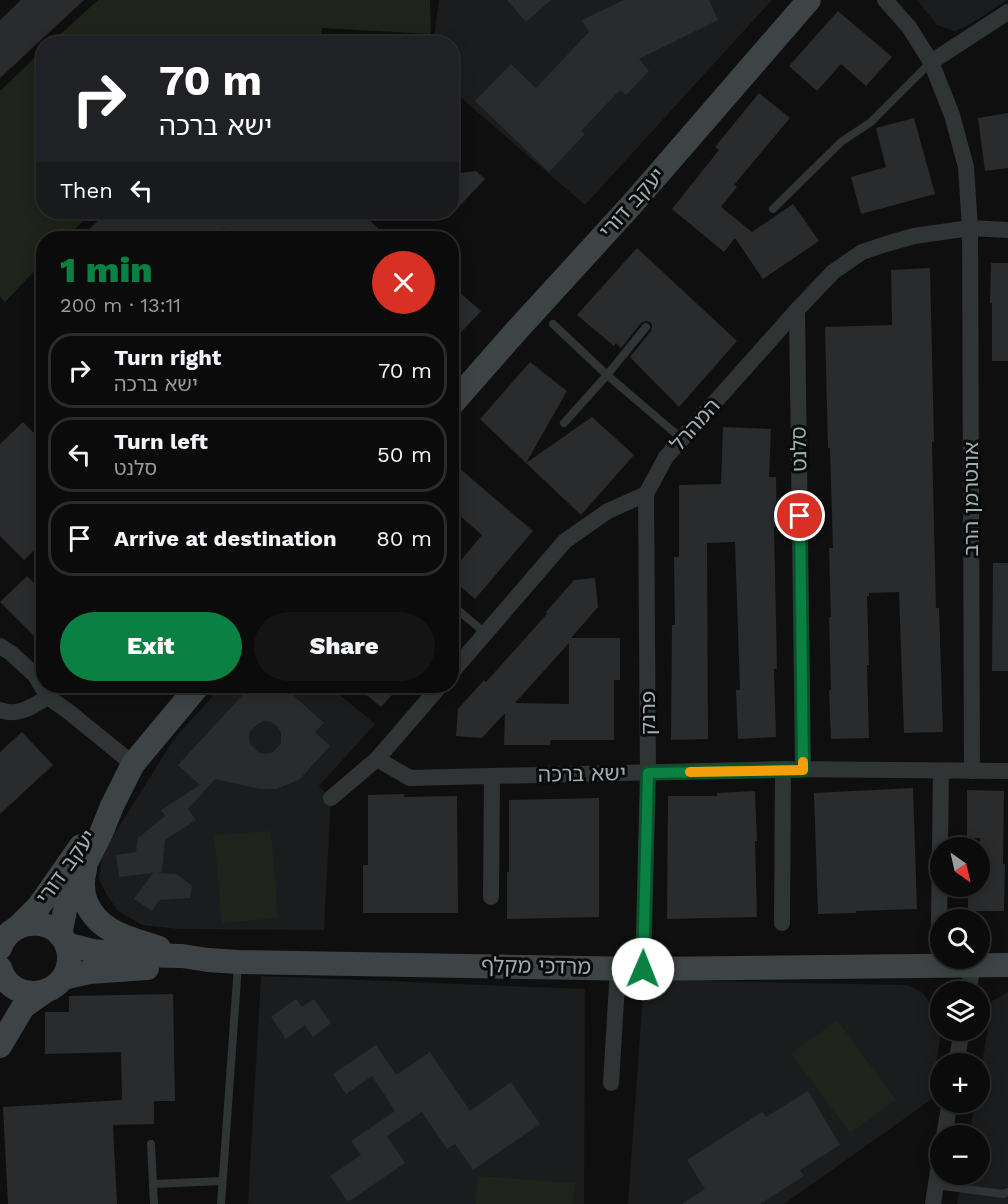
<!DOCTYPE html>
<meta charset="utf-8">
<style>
:root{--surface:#0b0b0c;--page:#141415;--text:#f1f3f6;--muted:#9a9b9d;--line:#2b2b2d;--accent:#0b8043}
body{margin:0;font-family:"Work Sans","Noto Sans Hebrew",sans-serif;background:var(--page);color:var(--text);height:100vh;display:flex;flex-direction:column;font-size:22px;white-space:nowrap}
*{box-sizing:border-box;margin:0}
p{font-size:20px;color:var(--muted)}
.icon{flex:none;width:33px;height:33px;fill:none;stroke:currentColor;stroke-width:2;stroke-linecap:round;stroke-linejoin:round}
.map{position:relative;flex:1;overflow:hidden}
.details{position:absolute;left:36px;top:231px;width:423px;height:462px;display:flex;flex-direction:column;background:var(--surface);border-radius:24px;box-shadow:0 3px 15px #0003,0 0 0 2px var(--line)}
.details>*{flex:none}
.hud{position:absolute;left:36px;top:36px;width:423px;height:183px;border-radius:24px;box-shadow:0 3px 15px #0003,0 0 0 2px var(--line);background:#202124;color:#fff;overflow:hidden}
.needle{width:39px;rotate:146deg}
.controls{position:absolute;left:930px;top:837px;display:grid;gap:12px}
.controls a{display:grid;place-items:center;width:60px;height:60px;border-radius:50%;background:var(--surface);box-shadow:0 3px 15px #0003,0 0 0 2px var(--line);font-size:30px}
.pin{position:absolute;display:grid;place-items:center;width:51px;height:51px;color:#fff;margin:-26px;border:3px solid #fff;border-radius:50%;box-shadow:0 2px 6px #0007}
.me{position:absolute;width:66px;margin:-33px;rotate:1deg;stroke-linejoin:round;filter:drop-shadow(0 0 4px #0008)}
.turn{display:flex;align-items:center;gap:21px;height:126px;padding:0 24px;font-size:27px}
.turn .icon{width:78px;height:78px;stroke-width:2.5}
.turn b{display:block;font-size:42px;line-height:51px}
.then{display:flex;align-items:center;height:57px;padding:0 24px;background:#0003;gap:12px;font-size:22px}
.round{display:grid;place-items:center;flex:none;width:63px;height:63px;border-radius:32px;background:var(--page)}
.head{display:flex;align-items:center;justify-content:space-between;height:102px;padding:0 24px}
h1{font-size:36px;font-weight:800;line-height:45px;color:var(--accent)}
.primary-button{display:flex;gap:12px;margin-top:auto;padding:12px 24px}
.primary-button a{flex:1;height:69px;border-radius:36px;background:var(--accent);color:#fff;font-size:24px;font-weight:800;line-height:69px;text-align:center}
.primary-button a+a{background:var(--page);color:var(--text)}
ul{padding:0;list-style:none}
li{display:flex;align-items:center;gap:18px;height:75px;margin:0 12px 9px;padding:0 12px;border:3px solid var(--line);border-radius:24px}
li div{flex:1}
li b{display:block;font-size:22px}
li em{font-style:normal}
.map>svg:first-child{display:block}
.built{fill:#1b1c1d}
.green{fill:#1e231b}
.building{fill:#2a2b2c;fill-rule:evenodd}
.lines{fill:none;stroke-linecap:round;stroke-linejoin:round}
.lane{stroke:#303435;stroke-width:8}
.street{stroke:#303435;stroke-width:16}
.secondary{stroke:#3e4445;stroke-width:24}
.route-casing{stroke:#07532c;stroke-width:15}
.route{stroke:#0b8043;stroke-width:10}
.slow{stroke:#f59e0b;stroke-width:10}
.labels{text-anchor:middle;stroke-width:6;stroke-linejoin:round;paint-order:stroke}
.street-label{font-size:21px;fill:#9fafb1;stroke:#0a0a0b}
</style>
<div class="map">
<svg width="1008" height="1204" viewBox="0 0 1008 1204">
<rect width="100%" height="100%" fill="#0f0f10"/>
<g class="built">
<polygon points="439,0 772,0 585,205 452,90 452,44 433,44"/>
<polygon points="917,0 1007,0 969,25 955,31 937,25"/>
<polygon points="222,686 329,686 375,724 319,786 331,798 324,930 179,929 142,925 118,911 107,895 99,879 103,852 174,739"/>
<polygon points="261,976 585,989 584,1204 248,1204"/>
<polygon points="644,980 907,985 923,993 933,1008 940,1037 932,1099 784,1204 628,1204"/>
<polygon points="1008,992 1008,1204 957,1204 962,1175 980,1174 980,1136 969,1135 975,1103 980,1102 980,1077 992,1001"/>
</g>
<g class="green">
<polygon points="98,0 430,0 431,34 322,28 320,43 51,43"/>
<polygon points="43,50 44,212 92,212 66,238 44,238 43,262 5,302 0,297 0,91"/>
<polygon points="271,831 278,918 222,923 214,835"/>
<polygon points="837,1020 896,1100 850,1133 791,1054"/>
<polygon points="478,1176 575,1183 573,1204 476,1204"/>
</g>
<g class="building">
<polygon points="21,0 84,0 0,78 0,20"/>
<polygon points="507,0 551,0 526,22"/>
<polygon points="624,0 709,0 718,20 639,59 649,71 626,95 620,90 581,131 585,134 549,172 475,101 511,64 536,88 589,32 582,20"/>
<polygon points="838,11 892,57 866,86 841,64 817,91 789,66"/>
<polygon points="759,93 790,118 734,185 737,187 721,207 752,232 793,204 819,241 763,279 735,238 724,252 672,209 719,150 715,147"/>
<polygon points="1008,113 1008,168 985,171 978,118"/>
<polygon points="914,118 935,194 861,214 851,177 886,167 876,128"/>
<polygon points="476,171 485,179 452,214 452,174"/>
<polygon points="107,212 361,212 388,238 234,238 224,228 213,238 80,238"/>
<polygon points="637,248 737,341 679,407 630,357 651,331 652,325 650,322 646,321 641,323 621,348 616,343 614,346 577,315"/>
<polygon points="991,263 1008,263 1008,361 992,361 992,303 990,303"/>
<polygon points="930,268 934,442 932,442 936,608 939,608 943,732 904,733 899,592 869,593 869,596 867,596 869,665 867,665 869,738 831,739 829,690 831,690 829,617 831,617 829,548 833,548 830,448 828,448 825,327 892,325 891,270"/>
<polygon points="452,286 481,311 452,342"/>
<polygon points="530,362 567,391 526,463 480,419"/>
<polygon points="592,417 634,455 581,515 526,463"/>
<polygon points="23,422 44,443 44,541 24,560 0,536 0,444"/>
<polygon points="723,427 771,429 769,477 776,477 777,527 774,527 777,669 774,669 776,737 738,739 736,690 740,690 735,542 707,543 708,739 671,740 672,625 675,625 674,557 679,557 679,485 721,484"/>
<polygon points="452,462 533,531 475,599 452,579 452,571 482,535 452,509"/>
<polygon points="993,563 1008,563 1008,671 992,671"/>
<polygon points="27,576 44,593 44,646 0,602"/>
<path d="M595,578l3,29 -27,31h49v42h-6v60h-63l-1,5h-46l1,-32 -23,25 -26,-2 2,-27 26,-29 2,2 61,-68 -1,-2 28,-32zM569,643v61l-54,-1z"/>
<path d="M251,686h32l41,37 -9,9 15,14 -31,34 -23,9h-17l-44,-10 -27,30 8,11 -31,20 -3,32 -5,1 20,1 15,12 -2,12 -31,2 -7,11 -18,-12 19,-26 -34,4 -3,-22 20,-3 2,-14 27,-22 -4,-6 39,-25 -22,-20zM263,721l8,1 6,4 4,6v11l-9,10 -8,1 -5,-1 -9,-9 -1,-11 6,-7z"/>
<polygon points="356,686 400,686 381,707"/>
<polygon points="22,732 53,765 0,814 0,752"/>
<polygon points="913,788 917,909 856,911 856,913 818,914 814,793"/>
<polygon points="967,790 1004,791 1003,864 1005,864 1004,911 968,911 968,886 980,886 980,838 967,838"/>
<polygon points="755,791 757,841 755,841 757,917 667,919 668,796 717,796 717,793"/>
<polygon points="404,794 404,797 457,796 458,913 363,913 363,865 368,865 368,795"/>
<polygon points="599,798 599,917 507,919 507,872 509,872 509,800"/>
<polygon points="173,994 175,1101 154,1101 154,1124 113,1125 117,1204 8,1204 3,1107 122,1100 121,1052 45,1054 45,1012 69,1012 69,996"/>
<polygon points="296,999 302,1007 314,999 331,1023 313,1037 305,1025 286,1039 271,1017"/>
<polygon points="376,1045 396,1075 430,1052 470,1111 511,1082 540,1124 473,1170 455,1144 447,1149 422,1112 387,1136 405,1163 348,1202 330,1176 361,1155 351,1141 395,1111 372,1076 346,1094 333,1074"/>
<polygon points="808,1091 840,1145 800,1170 804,1176 760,1204 682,1204 705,1189 687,1160 762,1112 766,1117"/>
</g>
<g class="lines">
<g class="lane">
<polyline points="773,209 841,142 871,122 931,62"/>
<polyline points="553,324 607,375 682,439"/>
<polyline points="564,423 607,375 646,327"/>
<polyline points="452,538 456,532"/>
<polyline points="452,605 485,633"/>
<polyline points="151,1144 154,1204"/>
<polyline points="153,1184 222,1181"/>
<polyline points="936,1185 1003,1194 1008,1192"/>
<polyline points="221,1204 238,965"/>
</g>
<g class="street">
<polyline points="885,0 909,27 931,62 952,115 966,167 970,228 972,771"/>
<polyline points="931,62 1008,12"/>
<polyline points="797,310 803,769"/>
<path d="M0,646l11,7 24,22 13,22c-15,9 -30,20 -48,13"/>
<polyline points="452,672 565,541 608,511 646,494 666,457 797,310 833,272 862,252 886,244 914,236 970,228 1008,230"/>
<polyline points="48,697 69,712 133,764"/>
<polyline points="377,759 410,778 783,769 1008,771"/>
<polyline points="331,798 377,759 440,686"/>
<polyline points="491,897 492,776"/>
<polyline points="782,923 783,769"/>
<polyline points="939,923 941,771"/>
<polyline points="643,969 648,773 646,494"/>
<polyline points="968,992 973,965"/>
<polyline points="956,1064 962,1030"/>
<polyline points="611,1083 618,968"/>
<polyline points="944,1136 950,1102"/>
<polyline points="933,1204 940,1158"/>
</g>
<g class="secondary">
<polyline points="452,404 518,329 634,202 809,0"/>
<path d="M85,869c-3,11 -3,22 1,33 13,31 44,36 73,46"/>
<polyline points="18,927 39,906 81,846"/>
<polyline points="60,935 66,905 75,885 102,831 112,806 133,764 198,686"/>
<polyline points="66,944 93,951 130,955 182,956 208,960 238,962 643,969 1008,965"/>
<path d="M0,948c12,-36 67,-31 69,8 2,41 -57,52 -69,12"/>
<polyline points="63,978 89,972 147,968"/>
<polyline points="0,1046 23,1007 44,992"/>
</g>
</g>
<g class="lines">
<defs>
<polyline id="route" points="643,969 648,773 803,770 800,516"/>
</defs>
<use href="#route" class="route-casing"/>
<use href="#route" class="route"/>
<polyline class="slow" points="690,772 803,770 803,762"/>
</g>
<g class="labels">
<g class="street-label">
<text transform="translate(632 203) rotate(-48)" y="7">יעקב דורי</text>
<text transform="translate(695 425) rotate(-48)" y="7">המהרל</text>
<text transform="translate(799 449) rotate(-91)" y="7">סלנט</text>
<text transform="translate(971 499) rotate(-90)" y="7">אונטרמן הרב</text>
<text transform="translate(648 713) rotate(-90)" y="7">פרנק</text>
<text transform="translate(582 774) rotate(-1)" y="7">ישא ברכה</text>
<text transform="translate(66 867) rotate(-54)" y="7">יעקב דורי</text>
<text transform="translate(536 966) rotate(1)" y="7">מרדכי מקלף</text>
</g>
</g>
</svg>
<div class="controls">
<a><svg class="needle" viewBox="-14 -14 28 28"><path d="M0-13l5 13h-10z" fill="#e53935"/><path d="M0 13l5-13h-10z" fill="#9a9b9d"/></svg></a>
<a><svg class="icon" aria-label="search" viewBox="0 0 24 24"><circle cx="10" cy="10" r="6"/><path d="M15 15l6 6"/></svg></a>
<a><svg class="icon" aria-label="layers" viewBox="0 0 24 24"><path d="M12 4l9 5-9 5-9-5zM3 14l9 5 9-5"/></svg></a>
<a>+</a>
<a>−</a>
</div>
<div class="pin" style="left:800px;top:516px;background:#d93025"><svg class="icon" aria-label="arrive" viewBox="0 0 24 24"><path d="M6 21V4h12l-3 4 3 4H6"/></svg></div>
<svg class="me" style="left:643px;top:969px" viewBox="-20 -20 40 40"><circle r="19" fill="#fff"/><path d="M0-13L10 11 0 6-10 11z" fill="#0b8043"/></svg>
<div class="hud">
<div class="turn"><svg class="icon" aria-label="right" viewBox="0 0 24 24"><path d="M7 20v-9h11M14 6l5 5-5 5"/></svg><div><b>70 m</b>ישא ברכה</div></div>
<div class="then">Then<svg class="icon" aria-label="left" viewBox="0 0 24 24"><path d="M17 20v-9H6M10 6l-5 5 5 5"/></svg></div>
</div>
<section class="details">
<div class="head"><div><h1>1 min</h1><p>200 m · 13:11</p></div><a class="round" style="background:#d93025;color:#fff"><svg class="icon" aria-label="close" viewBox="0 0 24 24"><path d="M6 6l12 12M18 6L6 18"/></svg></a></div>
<ul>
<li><svg class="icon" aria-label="right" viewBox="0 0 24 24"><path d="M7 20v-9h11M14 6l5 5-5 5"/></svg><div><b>Turn right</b><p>ישא ברכה</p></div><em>70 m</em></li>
<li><svg class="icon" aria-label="left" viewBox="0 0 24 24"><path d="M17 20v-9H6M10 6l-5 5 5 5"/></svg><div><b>Turn left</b><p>סלנט</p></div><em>50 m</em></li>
<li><svg class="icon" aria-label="arrive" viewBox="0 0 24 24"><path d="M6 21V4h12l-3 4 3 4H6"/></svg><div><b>Arrive at destination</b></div><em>80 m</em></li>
</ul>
<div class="primary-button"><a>Exit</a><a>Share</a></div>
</section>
</div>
